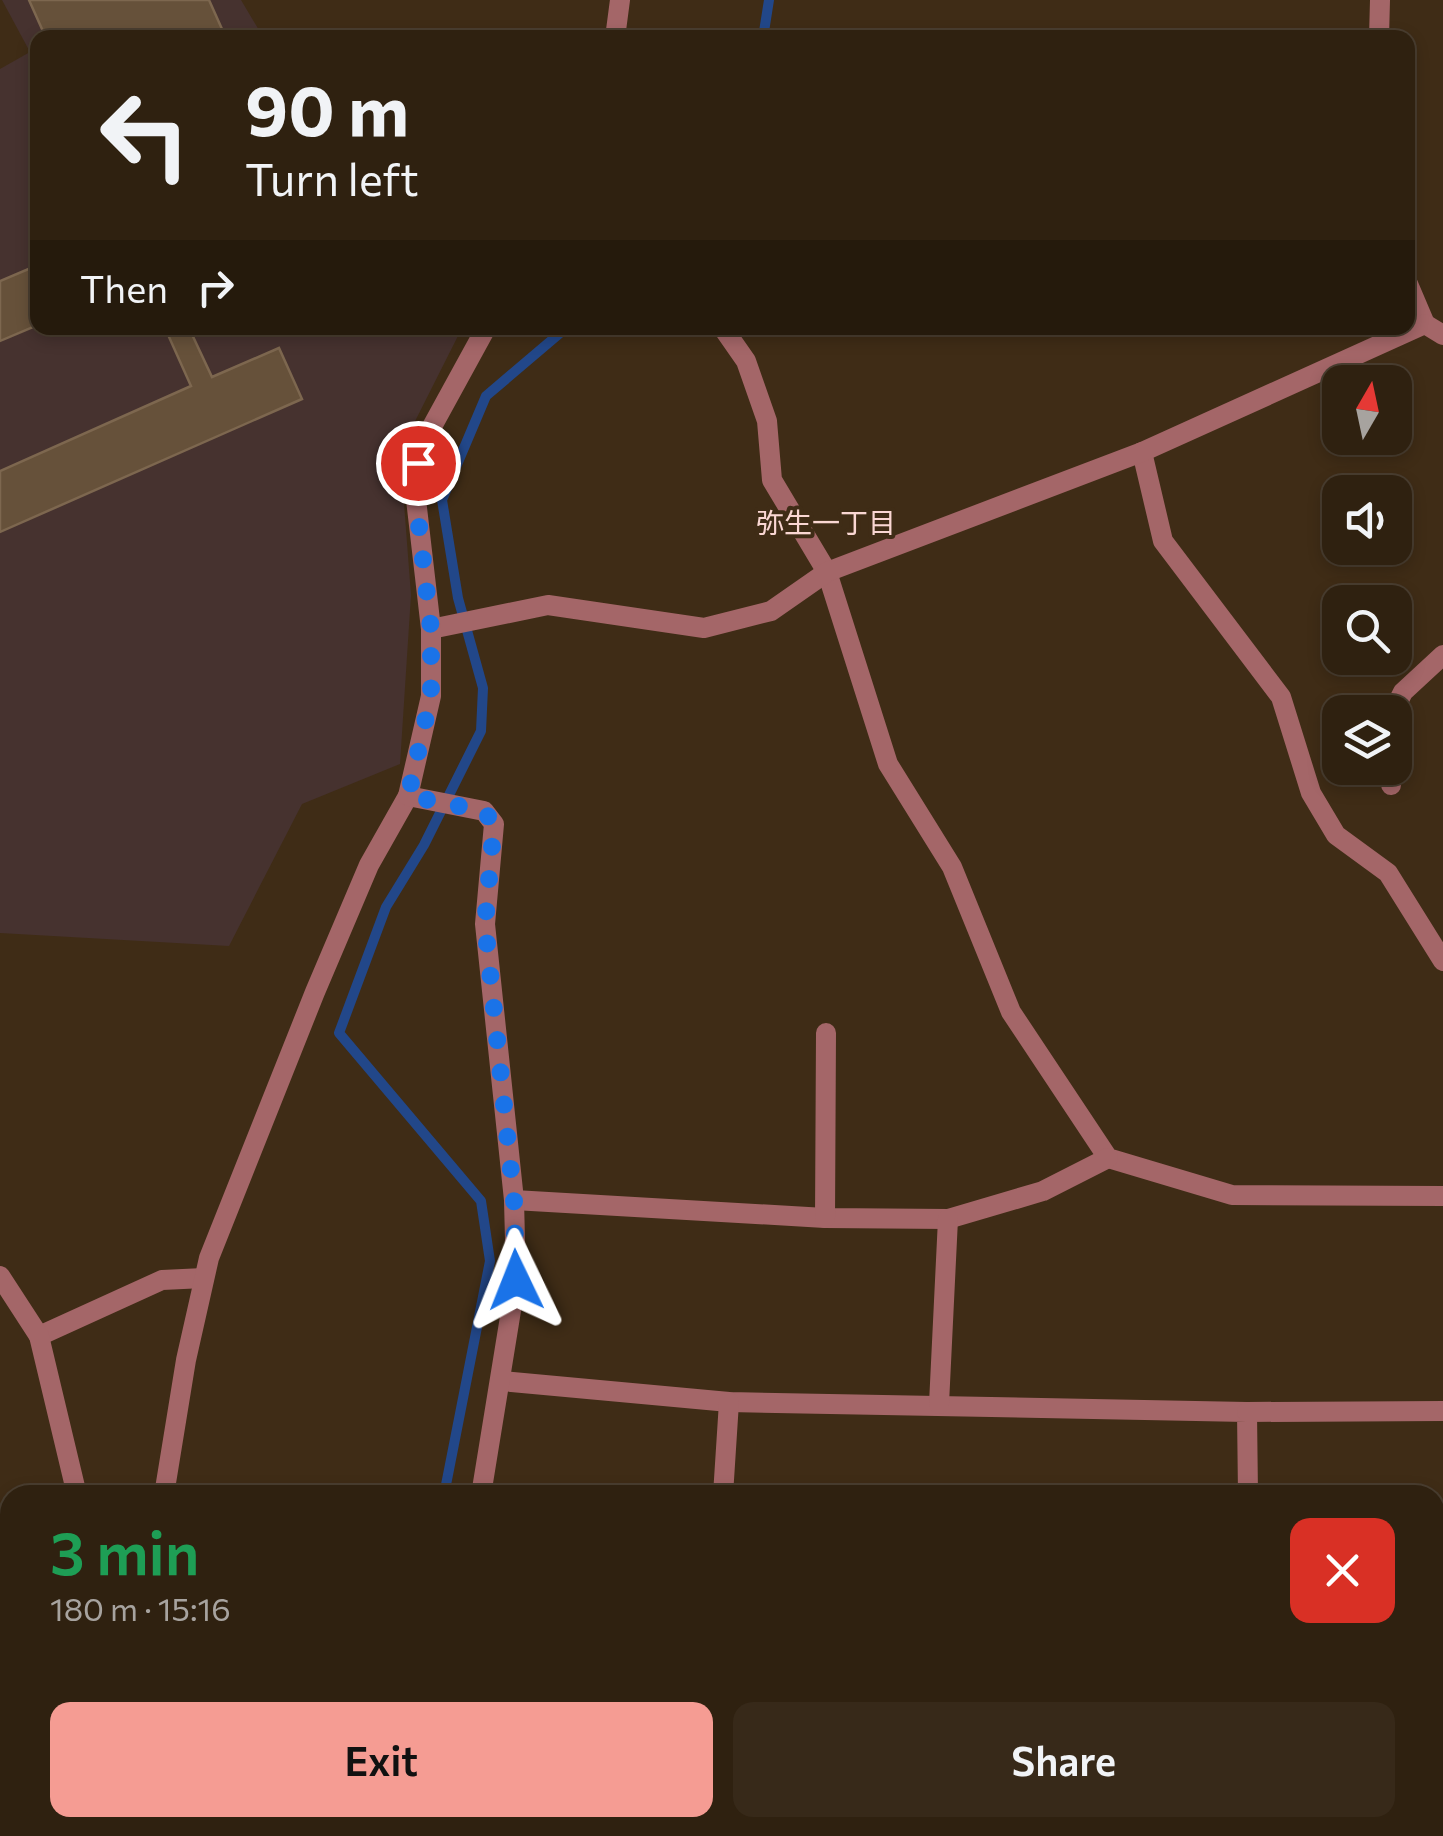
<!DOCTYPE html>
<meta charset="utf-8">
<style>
:root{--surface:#2f2110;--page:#372919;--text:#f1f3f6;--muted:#a7a39f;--line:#4a3e30;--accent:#f59c93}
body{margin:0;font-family:Commissioner,"Noto Sans JP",sans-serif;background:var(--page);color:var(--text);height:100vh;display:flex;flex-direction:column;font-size:38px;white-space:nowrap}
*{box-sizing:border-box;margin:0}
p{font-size:32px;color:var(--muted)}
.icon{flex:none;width:55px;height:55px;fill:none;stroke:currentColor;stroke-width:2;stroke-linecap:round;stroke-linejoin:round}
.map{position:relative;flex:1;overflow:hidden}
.side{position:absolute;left:0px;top:1485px;width:1445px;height:352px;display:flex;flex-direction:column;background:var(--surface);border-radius:30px 30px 0 0;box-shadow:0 5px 15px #0003,0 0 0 2px var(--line)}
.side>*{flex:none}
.guide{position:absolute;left:30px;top:30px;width:1385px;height:305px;border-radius:20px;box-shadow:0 5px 15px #0003,0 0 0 2px var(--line);background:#2f2110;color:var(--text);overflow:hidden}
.needle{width:65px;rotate:9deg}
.buttons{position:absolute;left:1322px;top:365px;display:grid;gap:20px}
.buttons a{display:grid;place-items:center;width:90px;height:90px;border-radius:20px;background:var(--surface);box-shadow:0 5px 15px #0003,0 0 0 2px var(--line);font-size:50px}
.pin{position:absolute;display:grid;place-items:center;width:85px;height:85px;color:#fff;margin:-42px;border:5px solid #fff;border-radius:50%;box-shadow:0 2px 10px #0007}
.me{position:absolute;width:110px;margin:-55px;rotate:358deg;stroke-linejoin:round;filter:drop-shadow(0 0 8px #0008)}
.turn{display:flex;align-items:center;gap:35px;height:210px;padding:0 50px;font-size:45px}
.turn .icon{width:130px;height:130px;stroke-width:2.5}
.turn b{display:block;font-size:70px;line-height:85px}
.then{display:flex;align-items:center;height:95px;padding:0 50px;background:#0003;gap:20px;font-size:38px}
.round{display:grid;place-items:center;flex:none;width:105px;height:105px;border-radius:20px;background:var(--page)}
.head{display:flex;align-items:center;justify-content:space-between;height:170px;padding:0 50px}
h1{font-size:60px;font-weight:600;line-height:75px;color:#1e9e55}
.button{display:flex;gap:20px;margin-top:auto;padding:20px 50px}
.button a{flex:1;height:115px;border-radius:20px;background:var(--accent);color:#111;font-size:40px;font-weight:600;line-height:115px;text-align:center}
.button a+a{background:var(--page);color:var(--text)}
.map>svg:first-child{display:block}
.education{fill:#46322f}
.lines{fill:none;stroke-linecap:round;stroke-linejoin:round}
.stream{stroke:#224789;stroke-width:10}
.building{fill:#66513a;stroke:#7d674f;stroke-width:2.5}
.service{stroke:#a46668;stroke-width:20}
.minor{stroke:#a46668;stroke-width:20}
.route{stroke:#1a73e8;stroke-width:18;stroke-dasharray:0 32.4}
.labels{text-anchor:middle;stroke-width:8;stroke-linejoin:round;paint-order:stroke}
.neighbourhood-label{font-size:28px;fill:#fad7d3;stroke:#3f2c16}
</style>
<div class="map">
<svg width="1443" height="1836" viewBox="0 0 1443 1836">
<rect width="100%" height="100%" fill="#3f2c16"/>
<g class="education">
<polygon points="2,0 241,0 263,37 38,38 38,328 462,328 400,451 411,595 400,764 302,804 229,946 0,933 0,69 30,52"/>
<polygon points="10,1821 10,1828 450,1828 452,1836 0,1836 0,1823"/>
</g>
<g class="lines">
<g class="stream">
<polyline points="763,38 769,0"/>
<polyline points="444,1495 490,1261 481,1201 339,1033 386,907 424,845 481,731 483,688 458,598 442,500 486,396 566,328"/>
<polyline points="468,1828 469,1836"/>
</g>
</g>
<g class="building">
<polygon points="29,0 209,0 226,38 46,38"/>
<polygon points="38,265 38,325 0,341 0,281"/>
<polygon points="165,328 189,328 212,377 279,348 302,399 0,532 0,471 191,386"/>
<polygon points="385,1828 433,1828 435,1836 342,1836"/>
</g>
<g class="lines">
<g class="service">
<polyline points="1393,712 1403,692 1443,655"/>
<polyline points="1390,768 1391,785"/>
<polyline points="39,1336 162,1280 204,1278"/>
</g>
<g class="minor">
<polyline points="615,38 620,0"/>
<polyline points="1379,38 1380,0"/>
<polyline points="1408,284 1425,324"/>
<polyline points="723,328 746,361 767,421 772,480 827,572 888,764 952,867 1011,1012 1108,1158 1232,1195 1443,1196"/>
<polyline points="1142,452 1163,541 1281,697 1311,793 1336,835 1388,873 1443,961"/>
<polyline points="431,629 548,605 704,628 771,611 827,572 1142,452 1425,324 1443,335"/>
<polyline points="514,1200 825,1218 948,1219 1043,1191 1108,1158"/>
<polyline points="825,1218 826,1033"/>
<polyline points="0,1276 39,1336 77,1495"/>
<polyline points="501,1381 729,1402 1247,1412 1248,1495"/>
<polyline points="939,1404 948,1219"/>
<polyline points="1247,1412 1443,1411"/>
<polyline points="164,1495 186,1360 209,1258 315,992 369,865 408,796"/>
<polyline points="481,1495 516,1280 514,1200 485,924 494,824 484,811 408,796 431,696 431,629 414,482 423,443 486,328"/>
<polyline points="723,1495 729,1402"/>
<polyline points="1435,1631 1443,1637"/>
<polyline points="0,1804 10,1804"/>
<polyline points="498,1828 500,1836"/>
<polyline points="707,1836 708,1828"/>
<polyline points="920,1836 920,1828"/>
<polyline points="1245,1836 1245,1828"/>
</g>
</g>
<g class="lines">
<polyline class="route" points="418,463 414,482 431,629 431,696 408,796 484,811 494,824 485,924 514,1200 516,1280"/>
</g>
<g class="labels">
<g class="neighbourhood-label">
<text x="826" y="533">弥生一丁目</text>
</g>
</g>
</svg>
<div class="buttons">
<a><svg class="needle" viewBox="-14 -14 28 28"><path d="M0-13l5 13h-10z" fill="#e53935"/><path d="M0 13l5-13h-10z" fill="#a7a39f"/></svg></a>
<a><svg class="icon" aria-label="sound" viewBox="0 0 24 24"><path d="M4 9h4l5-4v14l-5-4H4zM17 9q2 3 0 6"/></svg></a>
<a><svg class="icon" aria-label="search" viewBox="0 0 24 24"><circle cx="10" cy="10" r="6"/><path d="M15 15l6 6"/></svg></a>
<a><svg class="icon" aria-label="layers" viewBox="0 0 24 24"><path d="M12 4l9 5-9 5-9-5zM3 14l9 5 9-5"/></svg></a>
</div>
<div class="pin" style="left:418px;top:463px;background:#d93025"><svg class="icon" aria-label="arrive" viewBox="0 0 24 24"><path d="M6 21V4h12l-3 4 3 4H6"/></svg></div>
<svg class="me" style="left:516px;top:1280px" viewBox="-20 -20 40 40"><path d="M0-17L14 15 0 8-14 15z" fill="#1a73e8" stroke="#fff" stroke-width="4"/></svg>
<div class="guide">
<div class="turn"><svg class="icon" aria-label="left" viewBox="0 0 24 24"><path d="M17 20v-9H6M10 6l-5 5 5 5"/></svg><div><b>90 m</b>Turn left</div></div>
<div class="then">Then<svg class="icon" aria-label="right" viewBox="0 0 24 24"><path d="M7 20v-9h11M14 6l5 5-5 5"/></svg></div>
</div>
<section class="side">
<div class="head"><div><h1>3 min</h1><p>180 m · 15:16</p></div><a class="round" style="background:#d93025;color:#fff"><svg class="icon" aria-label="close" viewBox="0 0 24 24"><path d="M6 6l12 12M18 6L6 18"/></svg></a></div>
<div class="button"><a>Exit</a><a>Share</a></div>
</section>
</div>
